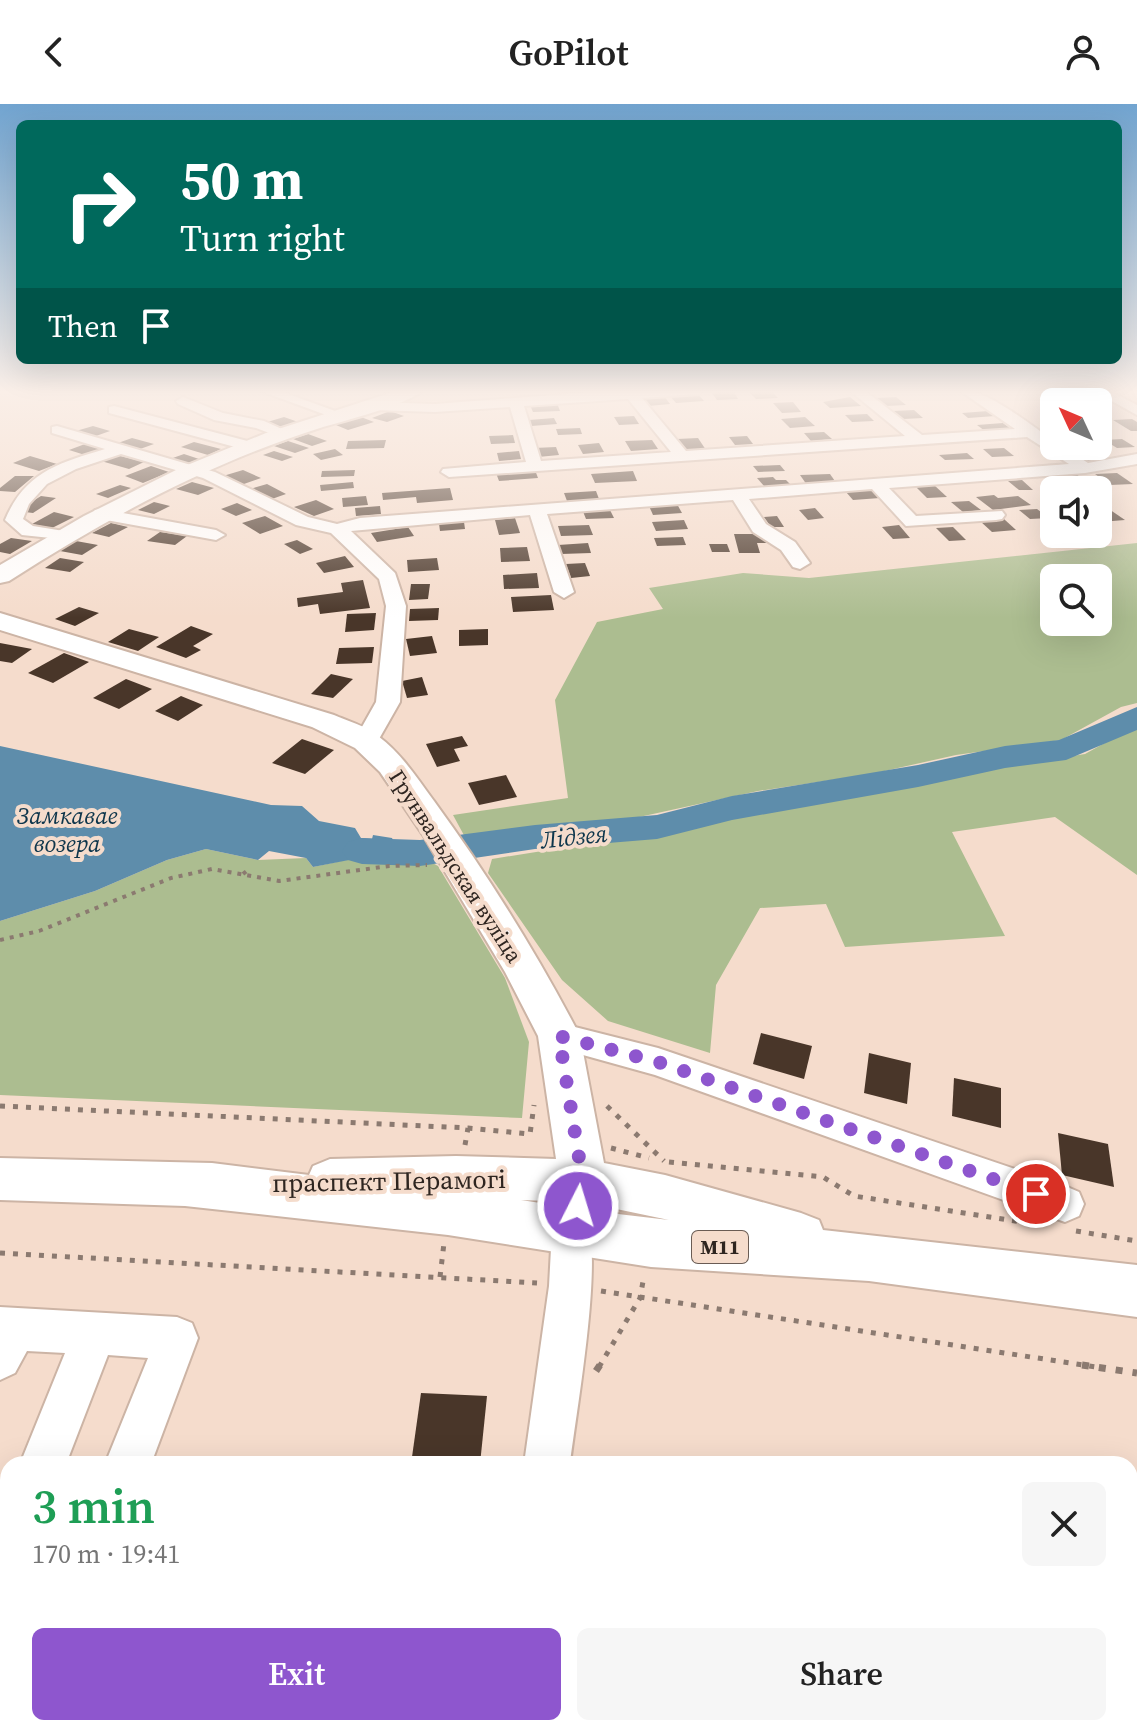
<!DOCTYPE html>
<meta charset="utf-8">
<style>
:root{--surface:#fff;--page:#f6f6f6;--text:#222;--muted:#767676;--accent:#8e56ce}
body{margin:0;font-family:"Source Serif 4",serif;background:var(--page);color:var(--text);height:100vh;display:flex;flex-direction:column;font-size:30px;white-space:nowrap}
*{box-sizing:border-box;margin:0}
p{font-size:26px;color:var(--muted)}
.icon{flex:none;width:44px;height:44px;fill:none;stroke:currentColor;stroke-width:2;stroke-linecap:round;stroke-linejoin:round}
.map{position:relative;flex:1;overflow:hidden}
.details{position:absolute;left:0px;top:1352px;width:1138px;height:280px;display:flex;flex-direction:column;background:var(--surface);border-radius:24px 24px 0 0;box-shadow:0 8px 32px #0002}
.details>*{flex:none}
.hud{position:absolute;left:16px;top:16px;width:1106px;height:244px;border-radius:12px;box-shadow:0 8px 32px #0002;background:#00695c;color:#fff;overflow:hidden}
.needle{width:52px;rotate:314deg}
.buttons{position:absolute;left:1040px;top:284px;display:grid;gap:16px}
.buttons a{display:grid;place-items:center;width:72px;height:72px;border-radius:12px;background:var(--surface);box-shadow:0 8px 32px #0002;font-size:40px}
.pin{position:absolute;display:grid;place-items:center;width:68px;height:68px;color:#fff;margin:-34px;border:4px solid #fff;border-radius:50%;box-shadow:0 2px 8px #0007}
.me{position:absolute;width:88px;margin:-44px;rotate:5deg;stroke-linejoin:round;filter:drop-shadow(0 0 6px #0008)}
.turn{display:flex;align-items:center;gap:28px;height:168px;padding:0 32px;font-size:36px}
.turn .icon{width:104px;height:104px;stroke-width:2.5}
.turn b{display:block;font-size:56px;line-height:68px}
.then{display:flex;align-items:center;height:76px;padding:0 32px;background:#0003;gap:16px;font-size:30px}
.round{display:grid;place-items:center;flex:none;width:84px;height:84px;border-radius:12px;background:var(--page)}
.head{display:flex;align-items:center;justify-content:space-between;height:136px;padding:0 32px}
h1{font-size:48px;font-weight:600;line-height:60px;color:#1e9e55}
.cta{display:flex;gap:16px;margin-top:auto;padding:16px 32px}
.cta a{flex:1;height:92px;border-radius:12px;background:var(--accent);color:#fff;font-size:32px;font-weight:600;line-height:92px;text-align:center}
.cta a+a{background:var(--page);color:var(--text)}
header{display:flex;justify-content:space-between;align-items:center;height:104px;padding:0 32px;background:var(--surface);font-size:36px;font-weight:600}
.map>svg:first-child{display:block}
.green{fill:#acbd90;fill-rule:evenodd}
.water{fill:#5e8dab}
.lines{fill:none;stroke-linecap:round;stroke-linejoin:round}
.river{fill:#5e8dab;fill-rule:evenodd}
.building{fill:#493629}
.minor-casing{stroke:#ccb4a5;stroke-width:4}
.major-casing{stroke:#ccb4a5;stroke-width:4}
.path-far2{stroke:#8b7a70;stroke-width:4;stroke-dasharray:4 6;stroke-linecap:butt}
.path-far1{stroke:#8b7a70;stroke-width:5;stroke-dasharray:5 8;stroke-linecap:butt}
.path{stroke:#8b7a70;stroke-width:7;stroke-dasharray:7 10;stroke-linecap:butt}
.minor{fill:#fff;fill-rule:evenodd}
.major{fill:#fff;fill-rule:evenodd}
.route{stroke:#8e56ce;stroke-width:14;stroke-dasharray:0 25.2}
.labels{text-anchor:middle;stroke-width:8;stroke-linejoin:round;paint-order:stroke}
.shield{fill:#f5dccc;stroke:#6a5c54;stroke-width:2}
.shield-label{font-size:20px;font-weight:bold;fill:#2e2520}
.street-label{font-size:22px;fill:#2e2520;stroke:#f5dccc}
.water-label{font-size:24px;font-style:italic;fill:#0d354b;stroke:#f5dccc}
.near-street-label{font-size:26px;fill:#2e2520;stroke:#f5dccc}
</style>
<header><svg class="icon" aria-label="back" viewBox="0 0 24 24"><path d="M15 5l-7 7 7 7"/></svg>GoPilot<svg class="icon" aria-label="person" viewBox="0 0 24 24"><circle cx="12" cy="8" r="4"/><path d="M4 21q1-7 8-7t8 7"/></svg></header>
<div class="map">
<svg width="1137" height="1632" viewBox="0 0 1137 1632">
<rect width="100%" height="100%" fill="#f5dccc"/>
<g class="green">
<path d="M1137,439v160l-16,4 -60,33 -105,15 -85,19 -113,17 -128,28 -146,20h-18l-13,-24 115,-17 -13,-98 42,-78 66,-13 -14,-21 94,-15 66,5zM1098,474v44h-44v-44z"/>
<polygon points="1137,621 1137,771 1055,713 952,728 1005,832 845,843 826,800 760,804 716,881 710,949 608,917 562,876 488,769 492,755 642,731 771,703 891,687 971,668 1085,650"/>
<path d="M206,745l52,11 48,-2 7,9c41,-8 87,-23 125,-1l67,112 24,64 -7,76 -522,-23v-174l95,-30 72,-31z"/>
<polygon points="1137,1473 1137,1632 916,1632 927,1624 1130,1624 1130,1478"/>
</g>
<polygon class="water" points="0,642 271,701 302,702 319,717 355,724 361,734 372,735 373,731 392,734 394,738 415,740 423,754 380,750 313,763 306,754 269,747 258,756 206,745 167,756 95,787 0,817"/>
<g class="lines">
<polygon class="river" points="1137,603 1137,626 1066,656 1005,664 918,683 732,716 657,735 535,745 420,762 362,760 348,756 342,747 348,738 362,734 420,736 535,721 657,711 732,692 918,661 1005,642 1059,636"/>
</g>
<g class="building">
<polygon points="770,286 778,294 756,295 748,287"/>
<polygon points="734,288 738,295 717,296 712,289"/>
<polygon points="698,290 704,297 676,299 670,292"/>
<polygon points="1090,290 1101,298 1076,298 1066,291"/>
<polygon points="664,292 670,300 648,302 642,293"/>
<polygon points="850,293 861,302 830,304 823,298"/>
<polygon points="896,293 906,301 885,302 875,294"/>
<polygon points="793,298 801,308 782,309 773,299"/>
<polygon points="557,299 560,307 533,308 530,301"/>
<polygon points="914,306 923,314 903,315 893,307"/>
<polygon points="390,307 404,312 387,318 372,314"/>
<polygon points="988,307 995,312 968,314 962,309"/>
<polygon points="867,310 874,317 852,318 845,311"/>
<polygon points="634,312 639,320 619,321 614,313"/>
<polygon points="284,313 301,319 281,326 264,319"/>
<polygon points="361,313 374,318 348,326 336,321"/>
<polygon points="805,313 815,322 790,324 781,315"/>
<polygon points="554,314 557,320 531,322 529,316"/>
<polygon points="1132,315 1137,318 1137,327 1131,327 1113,316"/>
<polygon points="1003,319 1011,325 985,327 977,321"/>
<polygon points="93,322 110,327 93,333 76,327"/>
<polygon points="580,324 582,330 558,331 556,325"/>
<polygon points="824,328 832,335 811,337 804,329"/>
<polygon points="308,330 327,337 312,342 293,335"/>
<polygon points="513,331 515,339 491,340 489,332"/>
<polygon points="747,332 753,340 735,341 729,333"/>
<polygon points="132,334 154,340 140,345 118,339"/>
<polygon points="698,334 706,346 684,347 677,335"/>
<polygon points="1122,335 1135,343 1117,344 1104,336"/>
<polygon points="386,336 384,344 346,345 348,337"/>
<polygon points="652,336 658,345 631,347 625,337"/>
<polygon points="288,337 309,344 295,349 274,342"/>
<polygon points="194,338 221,345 208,351 181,343"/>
<polygon points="599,339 604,348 583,350 578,341"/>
<polygon points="85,340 101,345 85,351 69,346"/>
<polygon points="556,343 559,351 538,353 534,344"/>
<polygon points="1004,344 1014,352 992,353 983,345"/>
<polygon points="335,345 343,351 321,356 313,350"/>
<polygon points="274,347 293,353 282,357 263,351"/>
<polygon points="519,347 521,355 499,357 497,349"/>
<polygon points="1095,348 1106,355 1082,357 1071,349"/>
<polygon points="967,349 974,355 945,356 939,351"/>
<polygon points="184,350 199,355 186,360 170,355"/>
<polygon points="116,351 144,358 129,365 101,357"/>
<polygon points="30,352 57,360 39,367 13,359"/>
<polygon points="780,361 785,367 758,368 753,362"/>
<polygon points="151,362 169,368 143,379 125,372"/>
<polygon points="243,366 261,374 241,381 223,372"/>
<polygon points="355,366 354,372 321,373 322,367"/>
<polygon points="535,366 538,374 499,377 496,369"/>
<polygon points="633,367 637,377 595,379 591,370"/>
<polygon points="1117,369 1133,380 1110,381 1095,370"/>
<polygon points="830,370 837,380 807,381 800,371"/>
<polygon points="1076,370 1088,379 1066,380 1055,372"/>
<polygon points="15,372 34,372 15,388 0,387 0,384"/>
<polygon points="773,373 776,376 786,376 791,381 765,383 757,374"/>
<polygon points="1022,376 1033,386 1019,386 1008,377"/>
<polygon points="192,378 214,384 198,391 176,385"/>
<polygon points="353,378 354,384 321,387 320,381"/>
<polygon points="267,380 286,390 269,396 250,385"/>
<polygon points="120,381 131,384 108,394 96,390"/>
<polygon points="934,381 947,393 927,394 915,382"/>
<polygon points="450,384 453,396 417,399 416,393 383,396 382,389"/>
<polygon points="872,386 880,394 853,396 846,388"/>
<polygon points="596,387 599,395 567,397 564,389"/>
<polygon points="994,391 998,394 1018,392 1031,401 993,406 976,393"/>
<polygon points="41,392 56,394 33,409 17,407"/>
<polygon points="366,392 368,401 343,403 342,394"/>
<polygon points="316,396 334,405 314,412 294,403"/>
<polygon points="969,397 981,406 963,408 951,398"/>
<polygon points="154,398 170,402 154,410 138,406"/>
<polygon points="237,399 252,406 236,412 221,405"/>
<polygon points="677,400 682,409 653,411 649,402"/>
<polygon points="1098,401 1103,401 1125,416 1100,418"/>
<polygon points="380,402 381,410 356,412 355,404"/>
<polygon points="609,404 614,414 586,415 582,405"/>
<polygon points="815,404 824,414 808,416 799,406"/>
<polygon points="1037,405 1049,414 1030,415 1019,406"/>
<polygon points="54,408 74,413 52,424 32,420"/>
<polygon points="265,412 283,422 260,430 242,419"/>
<polygon points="777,412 784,423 771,423 764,413"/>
<polygon points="515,414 520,429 499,431 495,416"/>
<polygon points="1004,415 1016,426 992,428 980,417"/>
<polygon points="684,416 688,425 656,427 652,418"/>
<polygon points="464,418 465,425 440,427 439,420"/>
<polygon points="111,419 128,423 109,433 92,429"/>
<polygon points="589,421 593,431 561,432 558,422"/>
<polygon points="899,421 910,434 893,435 882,423"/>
<polygon points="408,423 414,432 377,438 371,429"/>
<polygon points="953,423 966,436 949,437 936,424"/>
<polygon points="160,428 187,432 175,441 147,437"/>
<polygon points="734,430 767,430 770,439 757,439 760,449 739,449"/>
<polygon points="683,433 686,441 657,442 654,434"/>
<polygon points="11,434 32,437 10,450 0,448 0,440"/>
<polygon points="297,436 313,445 300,450 284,440"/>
<polygon points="76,437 98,441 82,451 60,447"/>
<polygon points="588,439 591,449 561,450 558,441"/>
<polygon points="709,440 727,440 730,448 712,448"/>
<polygon points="527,443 530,457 501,458 500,444"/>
<polygon points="345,452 354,463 324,469 316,459"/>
<polygon points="60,454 84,458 70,468 45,464"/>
<polygon points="437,454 439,466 408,468 407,456"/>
<polygon points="585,459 590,472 571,474 566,460"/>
<polygon points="537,469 539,484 504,485 503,471"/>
<polygon points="363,476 370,504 320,510 318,500 298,503 297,494 343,488 341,479"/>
<polygon points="411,480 430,480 428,495 409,496"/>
<polygon points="551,491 554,506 513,508 511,493"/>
<polygon points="79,503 99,509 75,522 55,515"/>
<polygon points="439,504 438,516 409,517 410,505"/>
<polygon points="376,509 374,526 345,528 347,510"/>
<polygon points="191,522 213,530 193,542 201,546 186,554 156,543"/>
<polygon points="129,525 159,533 138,547 108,538"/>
<polygon points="488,525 488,541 459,542 459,526"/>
<polygon points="432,532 437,549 410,552 406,535"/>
<polygon points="0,539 32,545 12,559 0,557"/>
<polygon points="374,543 372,559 336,560 339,544"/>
<polygon points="64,549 89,558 53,579 28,569"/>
<polygon points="331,570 353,575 333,594 311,590"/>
<polygon points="422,573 428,591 407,594 402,577"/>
<polygon points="126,575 152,585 119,605 93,594"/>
<polygon points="181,592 203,601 178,617 155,607"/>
<polygon points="462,632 468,642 454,645 460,657 437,663 426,640"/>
<polygon points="302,635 334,646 305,670 272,659"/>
<polygon points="506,671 517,693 479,701 468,679"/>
<polygon points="761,929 812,942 804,975 753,960"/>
<polygon points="869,949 911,959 907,1000 864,989"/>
<polygon points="954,974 1001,984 1001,1024 952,1012"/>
<polygon points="1058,1029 1108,1040 1114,1083 1062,1071"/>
<polygon points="421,1289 487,1292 480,1360 411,1360"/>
</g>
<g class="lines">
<defs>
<g id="minor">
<polygon points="258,286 277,286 349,312 342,316 337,315"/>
<path d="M621,286h84l-7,4 -56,4 44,53 219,-15 -56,-46h15l58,45 93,-6 -56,-39c28,-2 71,35 95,51v5h8l26,17 49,-9v10l-52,9 -196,15 27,28 86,-5 3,4 -3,4 -6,1 -90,6 -34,-37 -123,10 17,25 29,18 15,21 -10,6 -7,-2 -12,-17 -28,-18 -20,-32 -186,14 27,78 -10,6 -10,-6 -24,-77 -179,16 44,42 11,33 -6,96 -25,44h-18l-3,-5 22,-39 10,-96 -7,-27 -48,-46 -35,-8 -93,-47 -82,-24 -45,15 -29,15 -18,20 -6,15 10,7 37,6 3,4 -3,4 -48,-5 -17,-15c20,-48 54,-57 100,-71l-53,-16v-6l5,-1 158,46 93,45 29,7 23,-6 709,-54 -42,-27 -578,40 -8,-5 2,-3 83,-7 -16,-55 -75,5 -61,-2 -7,-4 7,-4 61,2zM628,295l43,53 -130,9 -17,-55z"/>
<polygon points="1092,286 1108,286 1137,301 1137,311"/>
<polygon points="183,293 223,309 264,317 293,330 285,335 256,324 214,316 178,300 176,297"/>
<polygon points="114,302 255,339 258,342 250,347 109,309 109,303"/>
<polygon points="101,405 216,426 225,431 216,436 95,414 92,410 95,406"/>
<polygon points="559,919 658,944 1065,1082 1079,1088 1084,1100 1079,1112 1065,1118 655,971 547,941 542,932 547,923"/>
<path d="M572,1108l14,5c18,40 -10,196 -16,247h-46l25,-178 3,-56 6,-13z"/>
<polygon points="0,1203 177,1213 192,1219 198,1234 151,1360 105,1360 148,1254 108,1251 66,1360 20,1360 65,1249 27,1247 15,1269 0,1276"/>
<polygon points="1137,1403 1137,1454 1130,1456 1130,1406"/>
<polygon points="8,1421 8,1488 0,1491 0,1425"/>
<polygon points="8,1583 8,1624 29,1624 24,1632 0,1632 0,1586"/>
<polygon points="511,1624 565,1624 564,1632 510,1632"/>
<polygon points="826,1624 887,1624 884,1632 822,1632"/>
</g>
<g id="major">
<path d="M399,286h24c-15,15 -80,31 -103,38 -111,35 -213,90 -311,153l-9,2v-18l84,-49 96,-48 86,-35z"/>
<path d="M0,509l334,102c14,6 32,11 44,21 23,17 39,42 56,65 54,74 104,154 146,235l24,127 61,12 136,38 18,7 4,10 314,35v52l-268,-36 -218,-14 -203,-32 -263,-29 -185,-6v-42l212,5 97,12 4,-9 17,-7 126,-3 100,3 -18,-123 -33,-64 -82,-137 -43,-63 -25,-24 -43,-21 -312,-97zM521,1096l29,1 4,1 -1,3zM602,1102l67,14 -68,-8z"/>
</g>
</defs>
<use href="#minor" class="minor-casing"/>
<use href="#major" class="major-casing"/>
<g class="path-far2">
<polyline points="243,770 250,764"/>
<polyline points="0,836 39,827 171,774 212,765 279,777 389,762 427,761"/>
</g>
<g class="path-far1">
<polyline points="0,1002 468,1024 530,1030 534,1001"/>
<polyline points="607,1002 664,1057"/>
<polyline points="465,1041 468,1024"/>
<polyline points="611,1044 649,1054"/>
<polyline points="669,1058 823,1073 854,1092 1028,1119"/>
<polyline points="1076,1127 1137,1137"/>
<polyline points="0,1149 537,1179"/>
<polyline points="440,1173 444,1139"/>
<polyline points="601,1187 1096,1263"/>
<polyline points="599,1263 640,1194 644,1172"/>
</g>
<g class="path">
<polyline points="1082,1261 1137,1269"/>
<polyline points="596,1267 600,1261"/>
</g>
<use href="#minor" class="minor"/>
<use href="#major" class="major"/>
</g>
<linearGradient id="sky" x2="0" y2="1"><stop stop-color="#71a4d0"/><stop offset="0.56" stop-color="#faefe8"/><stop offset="1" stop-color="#faefe8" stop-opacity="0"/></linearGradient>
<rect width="1137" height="514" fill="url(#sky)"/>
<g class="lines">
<polyline class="route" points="578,1102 583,1078 559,932 658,958 1036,1090"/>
</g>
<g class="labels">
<rect class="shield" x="692" y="1127" width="56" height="32" rx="6"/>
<g class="shield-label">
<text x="720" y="1150">М11</text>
</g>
<g class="street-label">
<text transform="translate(456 762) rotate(57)" y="8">Грунвальдская вуліца</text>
</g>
<g class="water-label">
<text x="67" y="720">Замкавае<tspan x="67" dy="28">возера</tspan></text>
<text transform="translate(574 733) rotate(-6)" y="8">Лідзея</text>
</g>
<g class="near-street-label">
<text transform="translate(389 1077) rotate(-1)" y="9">праспект Перамогі</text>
</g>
</g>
</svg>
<div class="buttons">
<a><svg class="needle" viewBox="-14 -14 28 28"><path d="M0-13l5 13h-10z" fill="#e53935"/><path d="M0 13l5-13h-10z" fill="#767676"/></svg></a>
<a><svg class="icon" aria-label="sound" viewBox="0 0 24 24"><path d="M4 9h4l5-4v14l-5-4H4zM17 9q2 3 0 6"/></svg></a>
<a><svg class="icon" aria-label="search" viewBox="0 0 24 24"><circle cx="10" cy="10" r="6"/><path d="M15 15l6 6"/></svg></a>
</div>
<div class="pin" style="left:1036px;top:1090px;background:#d93025"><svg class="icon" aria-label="arrive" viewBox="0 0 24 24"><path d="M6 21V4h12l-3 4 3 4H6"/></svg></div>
<svg class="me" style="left:578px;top:1102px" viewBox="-20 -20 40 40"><circle r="17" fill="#8e56ce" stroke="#fff" stroke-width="3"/><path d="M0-11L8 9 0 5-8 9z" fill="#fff"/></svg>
<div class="hud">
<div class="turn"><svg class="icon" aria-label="right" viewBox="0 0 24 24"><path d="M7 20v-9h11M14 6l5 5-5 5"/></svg><div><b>50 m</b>Turn right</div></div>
<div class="then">Then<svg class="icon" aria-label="arrive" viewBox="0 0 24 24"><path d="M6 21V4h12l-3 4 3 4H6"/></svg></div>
</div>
<section class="details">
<div class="head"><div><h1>3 min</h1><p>170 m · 19:41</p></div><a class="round"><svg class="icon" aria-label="close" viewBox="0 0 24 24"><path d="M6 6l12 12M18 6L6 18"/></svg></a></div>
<div class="cta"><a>Exit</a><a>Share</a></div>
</section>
</div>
